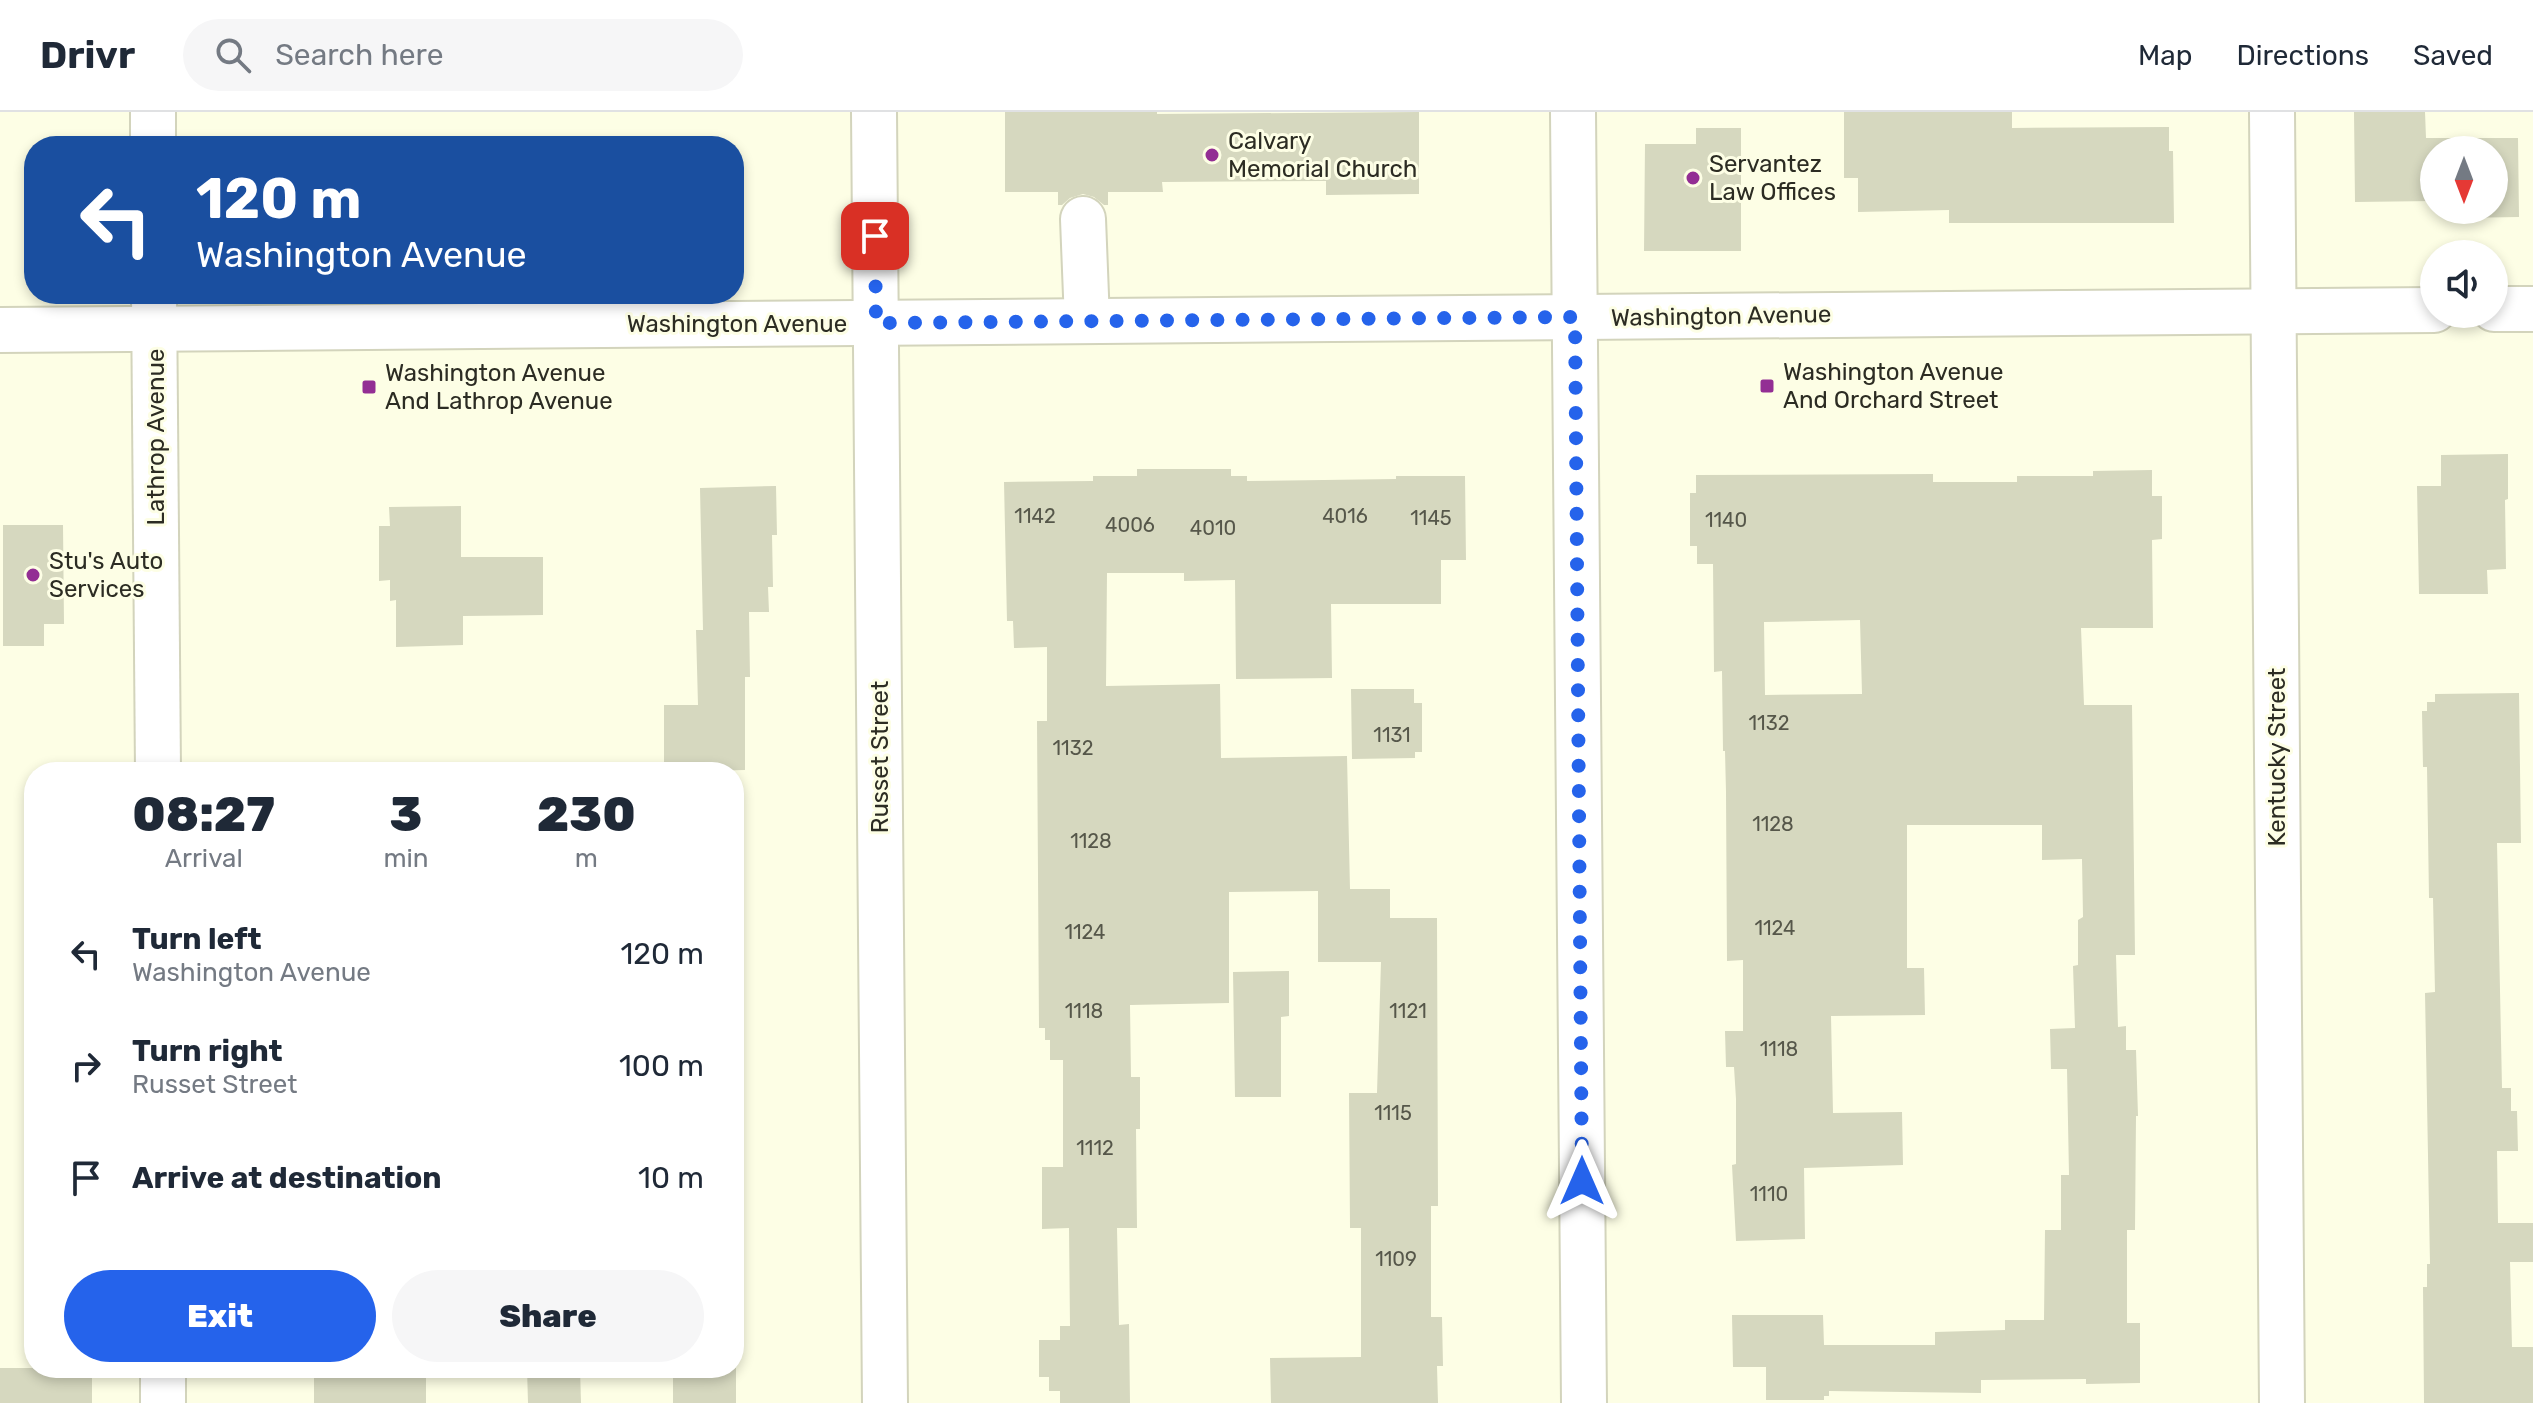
<!DOCTYPE html>
<style>
:root{--surface:#fff;--page:#f6f6f7;--text:#1f2937;--muted:#747a83;--line:#e0e1e3;--accent:#2563eb}
body{margin:0;font-family:Rubik,sans-serif;background:var(--page);color:var(--text);height:100vh;display:flex;flex-direction:column;font-size:30px;white-space:nowrap}
*{box-sizing:border-box;margin:0}
p{font-size:26px;color:var(--muted)}
.icon{flex:none;width:44px;height:44px;fill:none;stroke:currentColor;stroke-width:2;stroke-linecap:round;stroke-linejoin:round}
.map{position:relative;flex:1;overflow:hidden}
.details{position:absolute;left:24px;top:650px;width:720px;height:616px;display:flex;flex-direction:column;background:var(--surface);border-radius:32px;box-shadow:0 4px 12px #0003}
.details>*{flex:none}
.guide{position:absolute;left:24px;top:24px;width:720px;height:168px;border-radius:32px;box-shadow:0 4px 12px #0003;background:#1a4fa0;color:#fff;overflow:hidden}
.needle{width:52px;rotate:180deg}
.fabs{position:absolute;left:2420px;top:24px;display:grid;gap:16px}
.fabs a{display:grid;place-items:center;width:88px;height:88px;border-radius:50%;background:var(--surface);box-shadow:0 4px 12px #0003;font-size:40px}
.pin{position:absolute;display:grid;place-items:center;width:68px;height:68px;color:#fff;margin:-34px;border-radius:16px;box-shadow:0 4px 12px #0006}
.me{position:absolute;width:88px;margin:-44px;rotate:0deg;stroke-linejoin:round;filter:drop-shadow(0 0 6px #0008)}
.turn{display:flex;align-items:center;gap:28px;height:168px;padding:0 40px;font-size:36px}
.turn .icon{width:104px;height:104px;stroke-width:2.5}
.turn b{display:block;font-size:56px;line-height:68px}
.eta{display:flex;justify-content:space-evenly;align-items:center;height:136px;text-align:center}
.eta b{font-size:48px;font-weight:800;line-height:56px}
.button{display:flex;gap:16px;margin-top:auto;padding:16px 40px}
.button a{flex:1;height:92px;border-radius:48px;background:var(--accent);color:#fff;font-size:32px;font-weight:800;line-height:92px;text-align:center}
.button a+a{background:var(--page);color:var(--text)}
ul{padding:0;list-style:none}
li{display:flex;align-items:center;gap:24px;height:112px;padding:0 40px}
li div{flex:1}
li b{display:block;font-size:30px}
li em{font-style:normal}
header{display:flex;align-items:center;gap:48px;box-sizing:border-box;height:112px;padding:0 40px;background:var(--surface);border-bottom:2px solid var(--line)}
header strong{font-size:38px}
nav{display:flex;gap:44px;margin-inline-start:auto;font-size:28px}
.search{width:560px;height:72px;background:var(--page);display:flex;align-items:center;gap:20px;box-sizing:border-box;padding:0 28px;border-radius:44px;color:var(--muted);font-size:30px}
.map>svg:first-child{display:block}
.building{fill:#d6d8bf;fill-rule:evenodd}
.lines{fill:none;stroke-linecap:round;stroke-linejoin:round}
.minor-casing{stroke:#d3d4bc;stroke-width:48}
.major-casing{stroke:#d3d4bc;stroke-width:48}
.minor{stroke:#fff;stroke-width:44}
.major{stroke:#fff;stroke-width:44}
.route{stroke:#2563eb;stroke-width:14;stroke-dasharray:0 25.2}
.poi-dot{fill:#932e94;stroke:#fdfee5;stroke-width:3}
.labels{text-anchor:middle;stroke-width:6;stroke-linejoin:round;paint-order:stroke}
.number-label{font-size:20px;fill:#56574a}
.poi-label{font-size:24px;fill:#2c2c23;stroke:#fdfee5;text-anchor:start}
.street-label{font-size:24px;fill:#2c2c23;stroke:#fdfee5}
</style>
<header>
<strong>Drivr</strong>
<div class="search"><svg class="icon" aria-label="search" viewBox="0 0 24 24"><circle cx="10" cy="10" r="6"/><path d="M15 15l6 6"/></svg>Search here</div>
<nav><a>Map</a><a>Directions</a><a>Saved</a></nav>
</header>
<div class="map">
<svg width="2533" height="1291" viewBox="0 0 2533 1291">
<rect width="100%" height="100%" fill="#fdfee5"/>
<g class="building">
<polygon points="1005,0 1157,0 1157,2 1419,0 1419,82 1326,83 1326,69 1162,70 1163,80 1108,80 1108,93 1104,93 1094,85 1083,82 1070,86 1062,93 1058,93 1058,80 1005,80"/>
<polygon points="1844,0 2012,0 2012,16 2169,15 2169,39 2173,39 2174,111 1949,111 1949,98 1858,100 1858,66 1844,66"/>
<polygon points="2354,0 2425,0 2426,26 2518,26 2519,105 2457,106 2457,98 2494,98 2494,38 2434,38 2434,89 2355,90"/>
<polygon points="1696,16 1741,16 1741,139 1644,139 1645,32 1696,32"/>
<polygon points="2508,342 2508,387 2505,388 2506,457 2487,458 2488,482 2419,482 2417,374 2441,374 2441,343"/>
<polygon points="1137,357 1231,357 1231,364 1247,364 1247,369 1396,367 1396,364 1465,364 1466,448 1441,448 1441,492 1331,492 1332,566 1236,567 1235,468 1184,469 1184,461 1107,461 1106,574 1220,572 1221,646 1347,644 1350,777 1390,777 1390,806 1437,806 1438,1094 1431,1094 1431,1205 1442,1205 1443,1254 1437,1254 1438,1291 1271,1291 1270,1246 1361,1245 1361,1116 1350,1116 1349,981 1377,981 1381,850 1318,850 1318,779 1229,780 1229,891 1130,893 1131,965 1140,965 1140,1017 1136,1017 1137,1116 1117,1116 1119,1213 1129,1212 1130,1291 1060,1291 1060,1279 1049,1279 1049,1265 1039,1265 1039,1228 1060,1228 1060,1214 1070,1214 1069,1116 1042,1117 1042,1055 1063,1055 1063,948 1050,948 1050,928 1045,928 1045,916 1039,916 1037,609 1047,609 1047,535 1014,536 1013,509 1007,509 1004,370 1093,369 1093,364 1137,364"/>
<path d="M2152,358v26h10v43l-10,1 1,88h-72l3,77h48l3,250h-19l2,72 8,-1v24h10l2,66h-2l-1,114h-8v93h13v60l-54,1v-5l-105,1v13l-152,-2v5h-5v4h-58v-33h-33l-1,-52h91l1,30h111v-13l70,-2v-10h39l1,-90h16v-55h8l-2,-106h-16l-1,-40 25,-1 -2,-62 5,-1v-45l5,-3 -1,-58 -40,1v-35h-135v143h17l1,47 -94,1 2,97 69,-1 1,53 -99,3 1,71 -69,2 -4,-76 4,-1v-65l-2,-32h-8l-1,-36h18v-71l-16,1 -1,-169 -1,-41h-2l-1,-80 -8,1 -1,-108h-16v-18h-7v-53h6v-18l237,-1v8h84v-6h76v-5zM1860,508l2,74 -97,1 -1,-73z"/>
<polygon points="776,374 777,423 772,423 773,475 768,475 769,500 749,500 750,565 745,565 745,658 664,660 664,593 698,593 696,518 703,518 700,376"/>
<polygon points="461,394 461,445 543,445 543,503 463,504 463,533 396,535 396,488 390,489 390,468 379,469 379,414 390,414 389,395"/>
<polygon points="3,413 63,413 64,512 44,512 44,534 3,534"/>
<polygon points="1351,577 1414,577 1414,591 1422,591 1422,640 1415,640 1415,646 1352,647"/>
<polygon points="2519,581 2521,731 2497,731 2502,976 2511,976 2511,999 2517,999 2518,1039 2497,1039 2498,1111 2533,1111 2533,1150 2510,1150 2512,1235 2533,1235 2533,1291 2424,1291 2423,1175 2427,1175 2427,1152 2430,1152 2425,881 2435,880 2433,786 2429,786 2427,655 2423,655 2422,599 2427,599 2427,590 2435,590 2435,582"/>
<polygon points="1289,859 1289,904 1281,905 1281,985 1235,985 1233,860"/>
<rect x="0" y="1256" width="92" height="35"/>
<rect x="314" y="1256" width="112" height="35"/>
<polygon points="527,1256 580,1256 581,1291 528,1291"/>
<rect x="673" y="1256" width="63" height="35"/>
</g>
<g class="lines">
<defs>
<g id="minor">
<polyline points="153,0 153,34"/>
<polyline points="874,0 885,1291"/>
<polyline points="1573,0 1584,1291"/>
<polyline points="2272,0 2282,1291"/>
<polyline points="1083,107 1087,209"/>
<polyline points="154,182 158,660"/>
<polyline points="163,1256 163,1291"/>
</g>
<g id="major">
<polyline points="2494,197 2533,197"/>
<polyline points="0,218 2434,198"/>
</g>
</defs>
<use href="#minor" class="minor-casing"/>
<use href="#major" class="major-casing"/>
<use href="#minor" class="minor"/>
<use href="#major" class="major"/>
</g>
<g class="lines">
<polyline class="route" points="875,124 876,211 1575,205 1582,1069"/>
</g>
<g class="poi-dot">
<circle cx="1212" cy="43" r="8"/>
<circle cx="1693" cy="66" r="8"/>
<rect x="1759" y="266" width="16" height="16" rx="4"/>
<rect x="361" y="267" width="16" height="16" rx="4"/>
<circle cx="33" cy="463" r="8"/>
</g>
<g class="labels">
<g class="number-label">
<text x="1035" y="411">1142</text>
<text x="1345" y="411">4016</text>
<text x="1431" y="413">1145</text>
<text x="1726" y="415">1140</text>
<text x="1130" y="420">4006</text>
<text x="1213" y="423">4010</text>
<text x="1769" y="618">1132</text>
<text x="1392" y="630">1131</text>
<text x="1073" y="643">1132</text>
<text x="1773" y="719">1128</text>
<text x="1091" y="736">1128</text>
<text x="1775" y="823">1124</text>
<text x="1085" y="827">1124</text>
<text x="1084" y="906">1118</text>
<text x="1408" y="906">1121</text>
<text x="1779" y="944">1118</text>
<text x="1393" y="1008">1115</text>
<text x="1095" y="1043">1112</text>
<text x="1769" y="1089">1110</text>
<text x="1396" y="1154">1109</text>
</g>
<g class="poi-label">
<text x="1228" y="37">Calvary<tspan x="1228" dy="28">Memorial Church</tspan></text>
<text x="1709" y="60">Servantez<tspan x="1709" dy="28">Law Offices</tspan></text>
<text x="1783" y="268">Washington Avenue<tspan x="1783" dy="28">And Orchard Street</tspan></text>
<text x="385" y="269">Washington Avenue<tspan x="385" dy="28">And Lathrop Avenue</tspan></text>
<text x="49" y="457">Stu's Auto<tspan x="49" dy="28">Services</tspan></text>
</g>
<g class="street-label">
<text transform="translate(1721 204) rotate(-1)" y="8">Washington Avenue</text>
<text x="737" y="220">Washington Avenue</text>
<text transform="translate(156 325) rotate(-90)" y="8">Lathrop Avenue</text>
<text transform="translate(880 645) rotate(-90)" y="8">Russet Street</text>
<text transform="translate(2277 645) rotate(-90)" y="8">Kentucky Street</text>
</g>
</g>
</svg>
<div class="fabs">
<a><svg class="needle" viewBox="-14 -14 28 28"><path d="M0-13l5 13h-10z" fill="#e53935"/><path d="M0 13l5-13h-10z" fill="#747a83"/></svg></a>
<a><svg class="icon" aria-label="sound" viewBox="0 0 24 24"><path d="M4 9h4l5-4v14l-5-4H4zM17 9q2 3 0 6"/></svg></a>
</div>
<div class="pin" style="left:875px;top:124px;background:#d93025"><svg class="icon" aria-label="arrive" viewBox="0 0 24 24"><path d="M6 21V4h12l-3 4 3 4H6"/></svg></div>
<svg class="me" style="left:1582px;top:1069px" viewBox="-20 -20 40 40"><path d="M0-17L14 15 0 8-14 15z" fill="#2563eb" stroke="#fff" stroke-width="4"/></svg>
<div class="guide">
<div class="turn"><svg class="icon" aria-label="left" viewBox="0 0 24 24"><path d="M17 20v-9H6M10 6l-5 5 5 5"/></svg><div><b>120 m</b>Washington Avenue</div></div>
</div>
<section class="details">
<div class="eta">
<div><b>08:27</b><p>Arrival</p></div>
<div><b>3</b><p>min</p></div>
<div><b>230</b><p>m</p></div>
</div>
<ul>
<li><svg class="icon" aria-label="left" viewBox="0 0 24 24"><path d="M17 20v-9H6M10 6l-5 5 5 5"/></svg><div><b>Turn left</b><p>Washington Avenue</p></div><em>120 m</em></li>
<li><svg class="icon" aria-label="right" viewBox="0 0 24 24"><path d="M7 20v-9h11M14 6l5 5-5 5"/></svg><div><b>Turn right</b><p>Russet Street</p></div><em>100 m</em></li>
<li><svg class="icon" aria-label="arrive" viewBox="0 0 24 24"><path d="M6 21V4h12l-3 4 3 4H6"/></svg><div><b>Arrive at destination</b></div><em>10 m</em></li>
</ul>
<div class="button"><a>Exit</a><a>Share</a></div>
</section>
</div>
